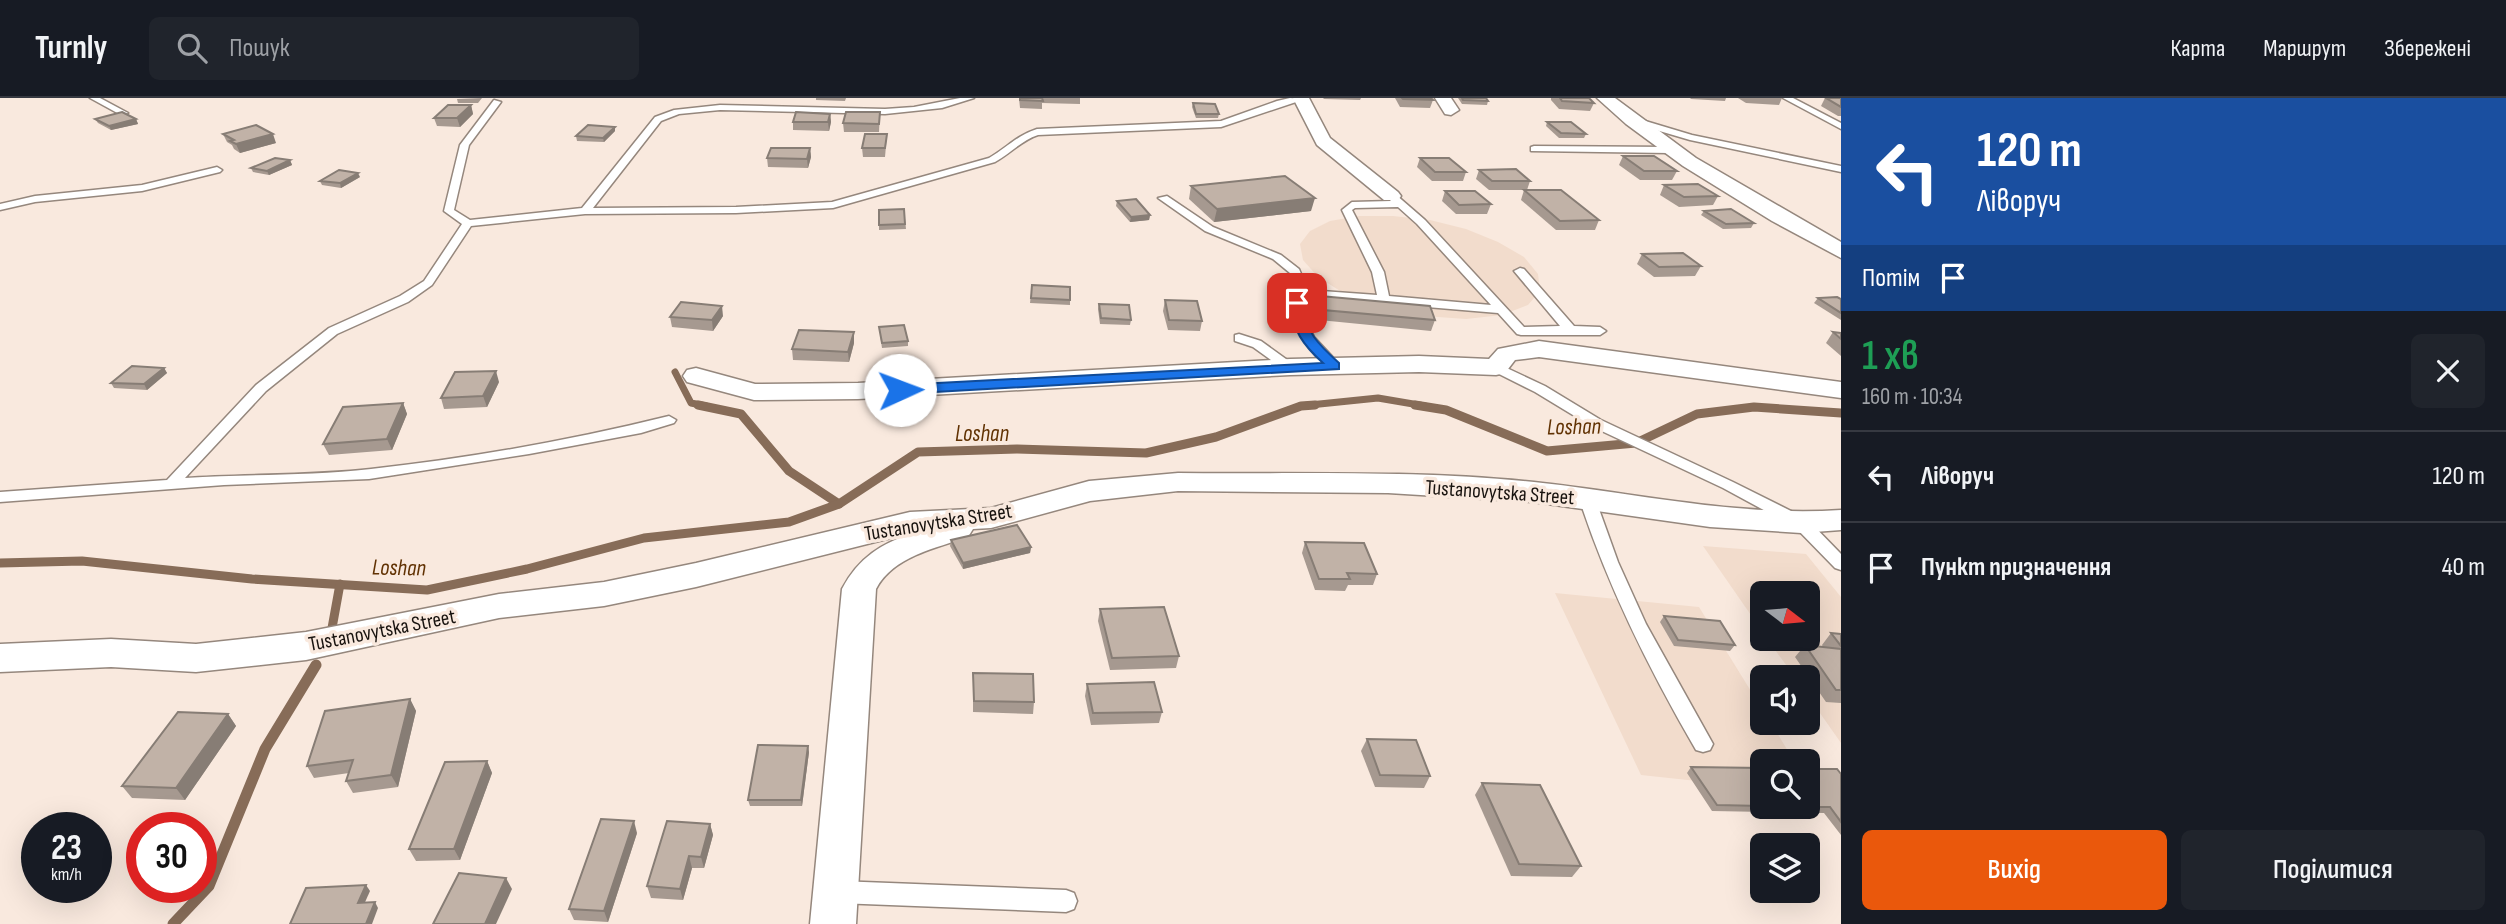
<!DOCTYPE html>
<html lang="uk">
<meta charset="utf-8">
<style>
:root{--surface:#171b24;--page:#20242c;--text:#f1f3f6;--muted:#9ea1a6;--line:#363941;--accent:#ea580c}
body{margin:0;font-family:"Sofia Sans Condensed",sans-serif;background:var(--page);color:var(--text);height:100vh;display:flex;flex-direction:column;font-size:26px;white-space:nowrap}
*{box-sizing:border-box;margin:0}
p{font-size:23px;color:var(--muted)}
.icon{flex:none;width:38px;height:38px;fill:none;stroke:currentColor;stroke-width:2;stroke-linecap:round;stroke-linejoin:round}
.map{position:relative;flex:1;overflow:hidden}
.sheet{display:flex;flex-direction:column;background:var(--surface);width:665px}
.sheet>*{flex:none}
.banner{background:#1a4fa0;color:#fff;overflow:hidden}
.needle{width:46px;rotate:106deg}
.fabs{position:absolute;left:1750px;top:483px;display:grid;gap:14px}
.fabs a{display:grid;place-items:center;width:70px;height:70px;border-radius:10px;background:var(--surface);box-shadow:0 7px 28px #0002;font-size:35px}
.speed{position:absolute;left:21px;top:714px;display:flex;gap:14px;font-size:35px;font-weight:700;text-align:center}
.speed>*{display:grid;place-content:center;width:91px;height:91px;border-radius:50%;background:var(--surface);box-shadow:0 7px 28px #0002;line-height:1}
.speed small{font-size:18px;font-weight:400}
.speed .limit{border:10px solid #d22;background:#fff;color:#111}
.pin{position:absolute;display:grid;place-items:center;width:60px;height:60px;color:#fff;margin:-30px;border-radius:14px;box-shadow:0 4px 10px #0006}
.me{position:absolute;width:77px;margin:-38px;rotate:88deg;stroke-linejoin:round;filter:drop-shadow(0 0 5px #0008)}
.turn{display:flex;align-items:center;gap:24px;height:147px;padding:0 21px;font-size:32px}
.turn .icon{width:91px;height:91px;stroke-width:2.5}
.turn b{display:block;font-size:49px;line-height:60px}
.then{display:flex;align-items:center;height:66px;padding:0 21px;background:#0003;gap:14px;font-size:26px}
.round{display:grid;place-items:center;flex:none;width:74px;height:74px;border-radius:10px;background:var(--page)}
.overview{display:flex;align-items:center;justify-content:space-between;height:119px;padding:0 21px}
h1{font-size:42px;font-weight:600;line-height:52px;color:#1e9e55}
.button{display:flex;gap:14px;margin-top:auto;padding:14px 21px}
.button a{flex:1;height:80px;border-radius:10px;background:var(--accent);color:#fff;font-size:28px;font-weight:600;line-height:80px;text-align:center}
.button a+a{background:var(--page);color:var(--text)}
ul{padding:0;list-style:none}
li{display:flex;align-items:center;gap:21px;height:91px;padding:0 21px;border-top:2px solid var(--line)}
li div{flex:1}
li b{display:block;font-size:26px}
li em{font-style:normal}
header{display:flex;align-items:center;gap:42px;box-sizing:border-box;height:98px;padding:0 35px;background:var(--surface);border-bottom:2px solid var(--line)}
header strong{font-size:33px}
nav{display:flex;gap:38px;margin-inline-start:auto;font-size:24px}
.search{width:490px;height:63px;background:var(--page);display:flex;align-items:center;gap:18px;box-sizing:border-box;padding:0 24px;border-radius:10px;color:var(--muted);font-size:26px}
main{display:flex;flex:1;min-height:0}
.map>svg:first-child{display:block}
.built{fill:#f2dccc}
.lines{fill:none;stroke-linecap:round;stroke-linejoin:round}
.stream-far2{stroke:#876c58;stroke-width:7}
.stream-far1{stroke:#876c58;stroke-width:9}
.stream{stroke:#876c58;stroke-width:11}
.lane-casing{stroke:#95877d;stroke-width:3}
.street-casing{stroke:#95877d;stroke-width:3}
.lane{fill:#fff;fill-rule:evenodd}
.street{fill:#fff;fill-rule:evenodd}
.wall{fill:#a69990}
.shaded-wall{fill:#877d75}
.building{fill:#c1b2a7;stroke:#877d75;stroke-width:2}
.route{fill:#1a73e8;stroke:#114b97;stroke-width:2}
.labels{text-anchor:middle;stroke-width:7;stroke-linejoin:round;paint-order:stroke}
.street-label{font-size:21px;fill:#18130f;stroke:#f9e9de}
.water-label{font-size:23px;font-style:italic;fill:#613203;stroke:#f9e9de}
</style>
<header>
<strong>Turnly</strong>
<div class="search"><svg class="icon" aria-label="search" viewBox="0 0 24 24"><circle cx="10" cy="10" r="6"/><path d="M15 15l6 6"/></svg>Пошук</div>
<nav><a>Карта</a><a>Маршрут</a><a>Збережені</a></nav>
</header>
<main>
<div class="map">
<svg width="1841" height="826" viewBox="0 0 1841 826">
<rect width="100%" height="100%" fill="#f9e9de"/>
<g class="built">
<polygon points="1359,118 1393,118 1430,122 1466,131 1498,144 1524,159 1538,176 1540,193 1528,207 1502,217 1466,221 1424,218 1345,196 1318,179 1303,162 1300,146 1310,133 1330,123"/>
<polygon points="1703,448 1806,456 1841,499 1841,645 1808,598 1808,579 1795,579 1767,541 1808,541 1808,495 1762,495 1762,533"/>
<polygon points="1555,495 1699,509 1762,611 1762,625 1771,625 1794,663 1762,663 1762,690 1641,677"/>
</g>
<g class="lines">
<g class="stream-far2">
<polyline points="675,274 691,305 706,308"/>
<polyline points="1300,308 1378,300 1425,308"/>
</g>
<g class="stream-far1">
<polyline points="698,307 741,316 789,373 839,406"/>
<polyline points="1415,307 1446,312 1547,353 1636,345 1697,316 1754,309 1841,315"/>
<polyline points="0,465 82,463 252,481 427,492 527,471 644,440 789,424 839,406 918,354 1017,351 1146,355 1216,339 1301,308 1315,307"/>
<polyline points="332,530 340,486"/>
</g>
<polyline class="stream" points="173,826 209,788 265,651 316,567"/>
<defs>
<g id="lane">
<polygon points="90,0 100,0 128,15 121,17"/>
<path d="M960,0h14l-32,10 -57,6 -165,-4 -41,4 -18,7 -68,87 143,-1 96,-5 157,-44c19,-11 27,-22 48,-29l184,-8 56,-20 13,-3 15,1 -84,28 -183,8c-16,5 -27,18 -43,27l-162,46 -97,5 -151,1 -114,12 -39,59 -24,17 -71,32 -71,57 -81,87c62,-4 124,-2 186,-9 100,-11 201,-29 298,-53l7,4 -2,3 -33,10 -112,21 -160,25 -145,6 -224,17v-10l167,-12 89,-95 73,-57 71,-32 24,-15 38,-57 -18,-13 16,-66 34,-45 7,2 -32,43 -15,65 16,10 112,-12 73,-91 19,-7 46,-5 165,4 29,-2z"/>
<polygon points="1783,0 1793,0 1841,25 1841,31"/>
<polygon points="1632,19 1692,37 1841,68 1841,74 1690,42 1629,24 1628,22"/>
<polygon points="1534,48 1669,49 1674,52 1669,55 1531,53 1531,49"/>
<polygon points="217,69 222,72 220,74 142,93 35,104 0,112 0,106 35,98 142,87"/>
<path d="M1387,96h8l30,26 99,107 36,-1 -46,-55 6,-3 4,1 50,57 26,1 6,4 -6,4h-79l-4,-1 -19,-21 -190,-16 -5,6 4,20 7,14 27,29 -2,3h-10c-20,-19 -35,-38 -38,-66l7,-9 -8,-21 -17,-14 -68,-28 -47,-33 9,-2 46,31 68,28 18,14 9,21 69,5 -5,-23 -30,-62 10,-8 39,-1 -5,-5zM1398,109l19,17 74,81 -102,-9 -5,-24 -32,-62 3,-2z"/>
<polygon points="1239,236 1261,243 1297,269 1290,273 1285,272 1253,249 1235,243 1235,237"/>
<polygon points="1496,265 1545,288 1601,322 1733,384 1807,421 1841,456 1841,472 1835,470 1795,429 1723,390 1591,328 1535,294 1491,272 1491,266"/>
<path d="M1587,395l8,5 23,64 28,62 67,120 -3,6 -7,2 -7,-2c-47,-81 -88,-163 -117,-252z"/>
<polygon points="838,783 1066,792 1074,795 1077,803 1074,811 1066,814 838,805 830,801 827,794 830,787"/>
</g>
<g id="street">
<polygon points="1293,0 1309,0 1330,40 1398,94 1401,98 1398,102 1384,102 1317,47"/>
<polygon points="1435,0 1451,0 1459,12 1451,17 1445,16"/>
<polygon points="1597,0 1615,0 1696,60 1841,144 1841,160 1772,123 1683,68 1626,26"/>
<polygon points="1539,243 1841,284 1841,300 1539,259 1515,262 1505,275 1496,277 1419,274 1290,277 858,301 754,302 687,284 683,278 687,272 696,270 755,286 858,285 1290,261 1419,258 1489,261 1498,251"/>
<path d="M1178,375c118,1 239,-3 356,9 103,11 204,35 307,28v20l-40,3 -91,-6 -177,-25 -145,-9 -210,-2 -88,10 -99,27 -18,1 -5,8c-31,11 -75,19 -92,52l-20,335h-46l32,-335c17,-32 39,-45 73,-57l-219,55 -92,19 -105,12 -193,42 -110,12 -85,-5 -111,5v-28l111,-5 85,5 110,-12 193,-38 105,-12 92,-19 214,-51 81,-4 98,-27z"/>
</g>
</defs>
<use href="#lane" class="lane-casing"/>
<use href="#street" class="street-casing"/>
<use href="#lane" class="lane"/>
<use href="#street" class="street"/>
</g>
<g class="wall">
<polygon points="482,0 478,5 458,5 457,1"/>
<polygon points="816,0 846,0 845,3 816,2"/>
<polygon points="1019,0 1080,0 1080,6 1042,5 1042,11 1020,10"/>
<polygon points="1323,0 1361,0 1360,2 1324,1"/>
<polygon points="1395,0 1431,0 1433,2 1430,10 1400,9"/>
<polygon points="1458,0 1486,0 1488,3 1487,7 1462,6"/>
<polygon points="1551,0 1589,0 1594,5 1590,13 1559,11 1551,2"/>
<polygon points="1690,0 1726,0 1725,3 1691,1"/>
<polygon points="1738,0 1782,0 1779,7 1746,5"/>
<polygon points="1825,0 1841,0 1841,18 1838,18 1821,8"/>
<polygon points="1193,5 1219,16 1218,20 1196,20 1192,9"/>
<polygon points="471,7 473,16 460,29 437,28 434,20"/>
<polygon points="880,14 879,34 844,34 843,25"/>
<polygon points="830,16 831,24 829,33 793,32 793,24"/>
<polygon points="95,21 136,21 138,26 111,32 98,25"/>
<polygon points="1547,24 1586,36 1584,40 1559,40 1546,28"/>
<polygon points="615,33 604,44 577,43 576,38"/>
<polygon points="223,36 276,45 240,55 234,51 232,47 227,44"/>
<polygon points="887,36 885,59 863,59 862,50"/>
<polygon points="810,50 811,59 808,70 768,69 767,60"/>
<polygon points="1623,58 1677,73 1672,82 1640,82 1619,67"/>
<polygon points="1420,60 1466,74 1463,83 1432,83 1417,69"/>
<polygon points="290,62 292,67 269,77 253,74 251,70"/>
<polygon points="1479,72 1530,83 1527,92 1489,92 1476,81"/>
<polygon points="360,79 341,90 322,87 320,83"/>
<polygon points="1664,87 1718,98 1713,107 1679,109 1660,97"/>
<polygon points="1191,88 1311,113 1214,124 1189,101"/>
<polygon points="1524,92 1599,122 1595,132 1556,132 1521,102"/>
<polygon points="1445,93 1491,106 1487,116 1456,116 1442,103"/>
<polygon points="1117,103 1150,117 1149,122 1130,124 1116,108"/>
<polygon points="904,111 906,131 879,132 879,112"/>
<polygon points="1704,113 1754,125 1751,130 1723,131 1701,117"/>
<polygon points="1642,156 1701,168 1695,178 1654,179 1637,166"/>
<polygon points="1032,187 1070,202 1070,207 1030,205"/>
<polygon points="1309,197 1435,222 1431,233 1309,221 1307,207"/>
<polygon points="1818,200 1841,201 1841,222 1814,205"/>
<polygon points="1165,202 1202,223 1200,233 1168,232 1163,213"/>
<polygon points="1099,206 1131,222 1130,227 1100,226 1098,211"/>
<polygon points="723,218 713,233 672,229 670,219"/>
<polygon points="879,229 908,243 908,248 882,250"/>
<polygon points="1833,234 1841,235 1841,258 1826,245"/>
<polygon points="854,245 849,264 793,262 792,251"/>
<polygon points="164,270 167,275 147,292 114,290 111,285"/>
<polygon points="499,284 487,309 444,311 441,300"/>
<polygon points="403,305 407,316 392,352 329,357 323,346"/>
<polygon points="951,442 1031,449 1030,455 963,471 950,448"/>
<polygon points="1305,444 1377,476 1373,487 1348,487 1345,493 1315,492 1302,455"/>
<polygon points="1100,511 1179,558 1176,570 1110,572 1098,523"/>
<polygon points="1664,518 1735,547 1730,553 1674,548 1660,524"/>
<polygon points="1831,535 1841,548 1841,605 1826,604 1795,559 1805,547 1823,549 1822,547"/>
<polygon points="973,575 1034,604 1033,616 973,614"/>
<polygon points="1087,586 1162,614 1159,625 1091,627 1085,598"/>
<polygon points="410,601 416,613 398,689 353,695 346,683 349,675 314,680 307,668"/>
<polygon points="228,616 236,628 185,702 132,700 122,688"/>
<polygon points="1367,641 1430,678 1424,690 1375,689 1361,653"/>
<polygon points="809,654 802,708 750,708 748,702"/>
<polygon points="487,663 492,675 460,762 416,763 409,751"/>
<polygon points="1691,669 1762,670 1762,709 1808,709 1841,676 1841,737 1824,715 1712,713 1687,675"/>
<polygon points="1482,685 1581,768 1572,779 1511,778 1475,697"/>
<polygon points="710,726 713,737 704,770 692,770 683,802 651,800 647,788"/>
<polygon points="637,735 608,824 574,822 569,811"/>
</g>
<g class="shaded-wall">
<polygon points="471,7 473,16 460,29 457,20"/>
<polygon points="830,16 831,24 829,33 828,24"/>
<polygon points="136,21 138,26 111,32 109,28"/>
<polygon points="615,29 615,33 604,44 603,40"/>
<polygon points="273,36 276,45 240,55 236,46"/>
<polygon points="810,50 811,59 808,70 807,61"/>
<polygon points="290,62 292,67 269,77 267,73"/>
<polygon points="358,75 360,79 341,90 340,85"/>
<polygon points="1315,100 1311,113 1214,124 1217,111"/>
<polygon points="1150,117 1149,122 1130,124 1131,119"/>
<polygon points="722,208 723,218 713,233 712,222"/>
<polygon points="854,234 854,245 849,264 848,254"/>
<polygon points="164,270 167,275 147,292 144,286"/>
<polygon points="496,273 499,284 487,309 483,298"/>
<polygon points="403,305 407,316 392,352 387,341"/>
<polygon points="1031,449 1030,455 963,471 963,465"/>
<polygon points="410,601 416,613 398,689 391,677"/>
<polygon points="228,616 236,628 185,702 176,690"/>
<polygon points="808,648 809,654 802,708 801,702"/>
<polygon points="487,663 492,675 460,762 454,751"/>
<polygon points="634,723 637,735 608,824 604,813"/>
<polygon points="710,726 713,737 704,770 701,759"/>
<polygon points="689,758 692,770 683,802 680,791"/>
<polygon points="506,780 512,791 496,826 485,826"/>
<polygon points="366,787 370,793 362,811 358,805"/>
<polygon points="375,804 378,810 372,826 366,826"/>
</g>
<g class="building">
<polygon points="1020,0 1042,0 1043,3 1020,2"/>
<polygon points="1402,0 1431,0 1433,2 1403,1"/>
<polygon points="1462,0 1486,0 1488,3 1463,2"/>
<polygon points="1560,0 1589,0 1594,5 1562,3"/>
<polygon points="1826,0 1841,0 1841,9"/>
<polygon points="1193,5 1215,6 1219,16 1196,16"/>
<polygon points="448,7 471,7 457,20 434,20"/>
<polygon points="122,14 136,21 109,28 95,21"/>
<polygon points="796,14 830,16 828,24 793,24"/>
<polygon points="846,14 880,14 879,26 843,25"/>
<polygon points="1547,24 1571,24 1586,36 1561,35"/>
<polygon points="256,27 273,36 236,46 230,43 234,42 223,36"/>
<polygon points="588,27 615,29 603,40 576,38"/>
<polygon points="865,36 887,36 885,50 862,50"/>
<polygon points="771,50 810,50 807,61 767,60"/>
<polygon points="1623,58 1654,58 1677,73 1644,73"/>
<polygon points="275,60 290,62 267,73 251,70"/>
<polygon points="1420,60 1449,60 1466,74 1435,74"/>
<polygon points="1516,71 1530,83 1492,83 1479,72"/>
<polygon points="339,72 358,75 340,85 320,83"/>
<polygon points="1285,78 1315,100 1217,111 1191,88"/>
<polygon points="1698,86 1718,98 1684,99 1664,87"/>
<polygon points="1524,92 1561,92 1599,122 1560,123"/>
<polygon points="1445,93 1475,93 1491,106 1459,107"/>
<polygon points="1136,101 1150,117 1131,119 1117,103"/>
<polygon points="904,111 905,126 879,127 879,112"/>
<polygon points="1731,111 1754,125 1726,126 1704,113"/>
<polygon points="1683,155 1701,168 1659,169 1642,156"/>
<polygon points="1032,187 1070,189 1070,202 1031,200"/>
<polygon points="1309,197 1430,208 1435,222 1312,211"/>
<polygon points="1837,199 1841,201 1841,215 1818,200"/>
<polygon points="1165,202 1197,203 1202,223 1169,222"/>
<polygon points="681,204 722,208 712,222 670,219"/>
<polygon points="1099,206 1129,207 1131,222 1101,220"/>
<polygon points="904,227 908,243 882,245 879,229"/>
<polygon points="799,232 854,234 848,254 792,251"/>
<polygon points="1833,234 1841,235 1841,241"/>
<polygon points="132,268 164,270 144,286 111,285"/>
<polygon points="496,273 483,298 441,300 455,274"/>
<polygon points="403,305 387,341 323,346 343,309"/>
<polygon points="1017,427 1031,449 963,465 951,442"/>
<polygon points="1305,444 1364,445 1377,476 1347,475 1350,481 1319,481"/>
<polygon points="1164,509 1179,558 1112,560 1100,511"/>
<polygon points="1664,518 1720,523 1735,547 1678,542"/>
<polygon points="1831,535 1841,536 1841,548"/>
<polygon points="1805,547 1841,551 1841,592 1836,592"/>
<polygon points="973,575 1033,576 1034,604 974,603"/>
<polygon points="1154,584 1162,614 1093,615 1087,586"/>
<polygon points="410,601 391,677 346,683 353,662 307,668 325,613"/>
<polygon points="178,614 228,616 176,690 122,688"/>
<polygon points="1367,641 1416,642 1430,678 1380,677"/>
<polygon points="758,647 808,648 801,702 748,702"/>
<polygon points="487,663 454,751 409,751 445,664"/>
<polygon points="1691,669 1762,670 1762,708 1717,707"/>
<polygon points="1808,671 1837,671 1841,676 1841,724 1830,709 1808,709"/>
<polygon points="1482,685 1540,687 1581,768 1519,766"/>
<polygon points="601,721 634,723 604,813 569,811"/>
<polygon points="667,723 710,726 701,759 689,758 680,791 647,788"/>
<polygon points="459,775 506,780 485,826 433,826"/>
<polygon points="366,787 358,805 375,804 366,826 290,826 306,790"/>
</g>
<path class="route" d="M1297,201l6,4c1,28 16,42 36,60v6l-439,25 -7,-4 7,-5 423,-22c-19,-17 -32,-34 -32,-60z"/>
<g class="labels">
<g class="street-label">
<text transform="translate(1500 394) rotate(4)" y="7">Tustanovytska Street</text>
<text transform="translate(938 424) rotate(-9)" y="7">Tustanovytska Street</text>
<text transform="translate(382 532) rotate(-11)" y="7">Tustanovytska Street</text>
</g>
<g class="water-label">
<text transform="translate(1574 328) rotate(-1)" y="8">Loshan</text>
<text x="982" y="343">Loshan</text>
<text transform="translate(399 469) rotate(1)" y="8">Loshan</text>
</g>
</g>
</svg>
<div class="fabs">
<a><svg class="needle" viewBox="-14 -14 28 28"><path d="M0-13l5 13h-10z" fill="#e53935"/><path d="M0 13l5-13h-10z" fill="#9ea1a6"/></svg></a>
<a><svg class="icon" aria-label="sound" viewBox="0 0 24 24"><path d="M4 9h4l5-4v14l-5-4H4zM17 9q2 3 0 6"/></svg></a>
<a><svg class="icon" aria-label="search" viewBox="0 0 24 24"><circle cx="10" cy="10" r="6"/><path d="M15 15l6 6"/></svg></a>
<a><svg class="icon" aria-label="layers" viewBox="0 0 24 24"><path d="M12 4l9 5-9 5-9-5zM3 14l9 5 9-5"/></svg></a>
</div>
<div class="speed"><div>23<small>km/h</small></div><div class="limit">30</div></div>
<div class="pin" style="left:1297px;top:205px;background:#d93025"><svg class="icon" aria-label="arrive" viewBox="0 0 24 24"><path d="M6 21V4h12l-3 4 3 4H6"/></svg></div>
<svg class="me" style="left:900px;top:292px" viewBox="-20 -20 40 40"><circle r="19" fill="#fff"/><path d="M0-13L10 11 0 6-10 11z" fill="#1a73e8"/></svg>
</div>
<section class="sheet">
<div class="banner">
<div class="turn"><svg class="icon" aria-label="left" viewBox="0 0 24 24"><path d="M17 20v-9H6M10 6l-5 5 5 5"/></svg><div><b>120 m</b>Ліворуч</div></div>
<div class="then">Потім<svg class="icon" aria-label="arrive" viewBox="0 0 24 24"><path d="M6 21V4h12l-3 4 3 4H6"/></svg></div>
</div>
<div class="overview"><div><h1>1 хв</h1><p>160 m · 10:34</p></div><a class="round"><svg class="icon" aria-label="close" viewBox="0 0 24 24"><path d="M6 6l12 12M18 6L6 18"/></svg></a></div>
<ul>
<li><svg class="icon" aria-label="left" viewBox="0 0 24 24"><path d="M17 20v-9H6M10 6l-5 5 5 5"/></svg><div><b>Ліворуч</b></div><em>120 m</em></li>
<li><svg class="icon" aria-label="arrive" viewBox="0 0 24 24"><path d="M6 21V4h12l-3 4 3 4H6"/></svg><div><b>Пункт призначення</b></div><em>40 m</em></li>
</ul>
<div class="button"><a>Вихід</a><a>Поділитися</a></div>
</section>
</main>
